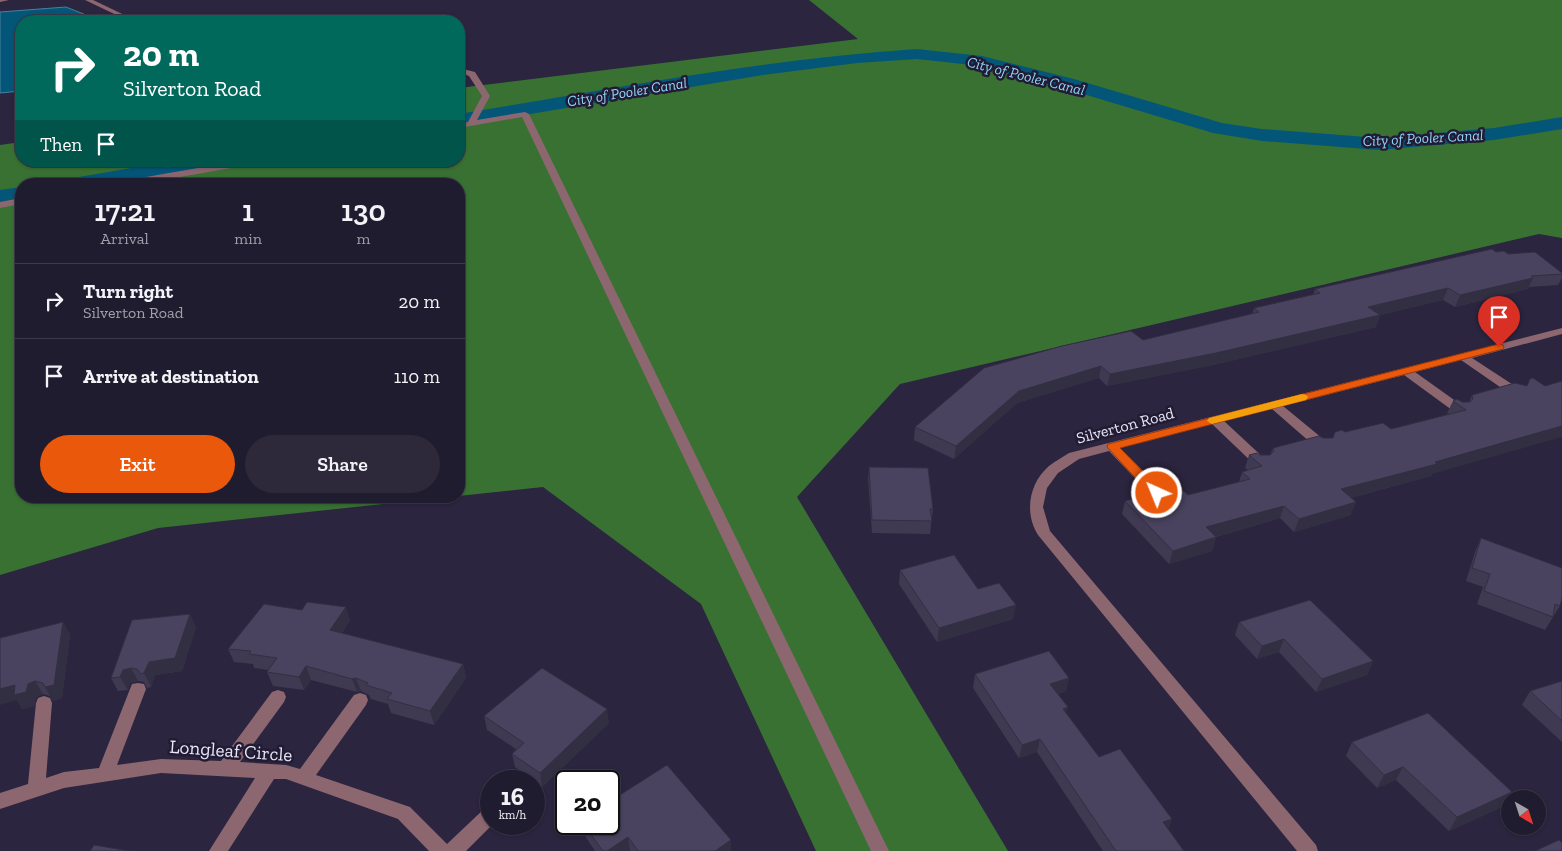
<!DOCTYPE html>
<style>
:root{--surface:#201c2f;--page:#2d293b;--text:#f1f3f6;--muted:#a2a1aa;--line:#3d3a4b;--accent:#ea580c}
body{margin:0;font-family:"Zilla Slab",serif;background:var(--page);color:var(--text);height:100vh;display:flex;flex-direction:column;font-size:19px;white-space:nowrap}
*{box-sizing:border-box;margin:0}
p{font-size:16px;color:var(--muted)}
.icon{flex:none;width:28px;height:28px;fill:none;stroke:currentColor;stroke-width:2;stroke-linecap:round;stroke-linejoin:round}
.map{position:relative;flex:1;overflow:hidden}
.sheet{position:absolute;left:15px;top:178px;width:450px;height:325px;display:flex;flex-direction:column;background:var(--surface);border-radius:20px;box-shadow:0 1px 4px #0004,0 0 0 1px var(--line)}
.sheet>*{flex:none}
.guide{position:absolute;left:15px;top:15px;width:450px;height:152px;border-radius:20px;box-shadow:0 1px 4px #0004,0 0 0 1px var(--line);background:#00695c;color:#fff;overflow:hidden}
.needle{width:32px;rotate:141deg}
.fabs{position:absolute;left:1501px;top:790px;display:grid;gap:10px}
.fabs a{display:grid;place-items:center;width:45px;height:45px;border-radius:50%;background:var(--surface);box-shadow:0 1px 4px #0004,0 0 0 1px var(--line);font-size:25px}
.speed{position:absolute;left:480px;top:770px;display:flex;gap:10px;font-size:25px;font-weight:700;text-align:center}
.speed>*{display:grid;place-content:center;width:65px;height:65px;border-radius:50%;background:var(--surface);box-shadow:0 1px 4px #0004,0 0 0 1px var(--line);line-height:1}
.speed small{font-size:12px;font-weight:400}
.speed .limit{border:2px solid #111;border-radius:8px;background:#fff;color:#111}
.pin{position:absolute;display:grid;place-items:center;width:42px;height:42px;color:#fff;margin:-51px -21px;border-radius:50% 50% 50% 0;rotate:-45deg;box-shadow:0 0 5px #0007}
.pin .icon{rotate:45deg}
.me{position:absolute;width:55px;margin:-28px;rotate:316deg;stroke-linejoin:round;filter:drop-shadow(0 0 4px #0008)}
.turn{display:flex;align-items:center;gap:18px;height:105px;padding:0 25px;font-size:22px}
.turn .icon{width:65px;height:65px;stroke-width:2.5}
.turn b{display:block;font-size:35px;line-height:42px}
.then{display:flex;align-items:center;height:48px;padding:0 25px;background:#0003;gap:10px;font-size:19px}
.eta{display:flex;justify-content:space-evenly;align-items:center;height:85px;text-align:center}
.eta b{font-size:30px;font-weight:600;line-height:35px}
.button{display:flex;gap:10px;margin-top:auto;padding:10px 25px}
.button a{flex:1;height:58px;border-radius:30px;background:var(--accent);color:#fff;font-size:20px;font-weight:600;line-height:58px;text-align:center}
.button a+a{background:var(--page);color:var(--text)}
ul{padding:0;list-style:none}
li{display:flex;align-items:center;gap:15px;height:75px;padding:0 25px;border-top:1px solid var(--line)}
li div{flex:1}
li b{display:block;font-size:19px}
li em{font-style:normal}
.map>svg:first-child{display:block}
.forest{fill:#397133;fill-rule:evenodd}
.water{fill:#045678;stroke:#48819e}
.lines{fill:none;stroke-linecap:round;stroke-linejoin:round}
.canal{fill:#045678;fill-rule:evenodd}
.minor{fill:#8d6770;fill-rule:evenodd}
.wall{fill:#3f3a52}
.shaded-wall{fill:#332f42}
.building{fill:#49435f;stroke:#332f42}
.route{fill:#ea580c;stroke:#983908}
.slow{fill:#f59e0b}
.labels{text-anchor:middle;stroke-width:5;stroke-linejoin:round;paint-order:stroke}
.far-water-label{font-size:15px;font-style:italic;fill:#94d4fa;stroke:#211c34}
.street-label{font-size:16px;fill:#e8e5f6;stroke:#211c34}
.near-street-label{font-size:19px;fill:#e8e5f6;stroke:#211c34}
</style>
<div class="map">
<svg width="1562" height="851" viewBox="0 0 1562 851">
<rect width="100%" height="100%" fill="#2b253f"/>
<path class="forest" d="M809,0h753v238l-23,-4 -639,150 -103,113 211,354h-192l-115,-247 -158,-117 -385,41 -158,47v-430l21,-3v19h438v-73l399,-49zM21,184h438v312h-438z"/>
<polygon class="water" points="66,7 101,21 21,21 21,91 0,93 0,12"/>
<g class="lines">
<g class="canal">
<path d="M917,49l65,7 92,23 148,44 40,6 117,9 115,-10 68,-11v12l-68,11 -115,10 -117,-9 -49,-8 -153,-46 -79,-21 -64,-7 -60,4 -94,12 -304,51v-12c152,-25 304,-55 458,-65z"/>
<polygon points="172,161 222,161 219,166 211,167 119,184 68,184 71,179 79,177"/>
<polygon points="21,187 21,201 0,204 0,190"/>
</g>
<g class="minor">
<polygon points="0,0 9,0 0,2"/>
<polygon points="85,0 93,0 137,21 129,21"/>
<polygon points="459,68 475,72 490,96 477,120 525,112 529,114 889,851 871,851 522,117 459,128 459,124 468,122 482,96 469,76 459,72"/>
<polygon points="238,161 258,161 254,164 140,184 119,184 123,181"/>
<polygon points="21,198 21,204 0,208 0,202"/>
<path d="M1562,328v6l-90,24 49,32 2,3 -2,3h-8l-52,-36 -46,12 49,35 2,3 -2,3h-8l-52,-38 -121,31 45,37 1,3 -1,3h-10l-46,-40 -48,12 42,39 2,3 -2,3h-10l-44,-42 -92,24 42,42 2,3 -2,3h-10l-43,-45 -30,8 -21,14 -11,15 -4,19 7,24 266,314 2,6h-21l-259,-316c-14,-22 -9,-52 11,-69 6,-5 14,-9 20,-13z"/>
<polygon points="138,683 144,684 146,689 117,765 161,759 221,761 272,692 278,690 284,692 286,697 284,702 240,762 286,765 300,769 354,695 360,693 366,695 368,700 366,705 316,775 410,807 447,844 485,808 491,806 491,824 493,824 466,851 429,851 398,819 286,779 274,779 228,851 209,851 255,778 161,773 64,788 0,809 0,793 28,784 36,703 38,698 44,696 50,698 52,703 46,778 64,772 99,768 130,689 132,684"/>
</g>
</g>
<g class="wall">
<polygon points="1496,252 1508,254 1562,273 1562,278 1558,285 1529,287 1528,289 1455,307 1443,300 1380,315 1376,327 1213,365 1107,386 1099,378 1017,403 954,459 914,440 915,427 1143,340 1252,314 1254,308 1313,295 1315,289"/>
<polygon points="1527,386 1545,386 1432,474 1431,476 1351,498 1351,515 1294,532 1280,518 1216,537 1212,551 1169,564 1122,514 1125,501 1141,497 1144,485 1155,485 1188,495 1239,482 1242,472 1248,470 1245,468 1249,455 1270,455 1273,448 1323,438 1333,438 1345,432 1391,429 1449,414 1447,413 1453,401 1462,402 1469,402 1472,395"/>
<polygon points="869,467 933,509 930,534 872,533 868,479"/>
<polygon points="1481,538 1560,606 1545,630 1477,604 1483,587 1466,581 1475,552"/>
<polygon points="900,570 978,589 1013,619 937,642 899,584"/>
<polygon points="350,620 342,633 463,664 466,678 434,725 391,713 388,704 371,699 369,695 361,691 357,692 311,680 304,690 273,686 267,672 269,670 254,668 253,664 234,662 228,649"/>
<polygon points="63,622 70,635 62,698 53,701 50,696 43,694 36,697 34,706 22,709 17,700"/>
<polygon points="1239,622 1373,661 1367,675 1316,692 1279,652 1257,659 1235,635"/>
<polygon points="196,627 182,671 155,675 151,687 147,688 144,682 138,681 130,683 128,690 118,691 111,678"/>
<polygon points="975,674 1069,678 1066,691 1058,694 1066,713 1099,757 1168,830 1184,851 1103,851 1037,752 1019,758 973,688"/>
<polygon points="1562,681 1562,742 1522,705 1530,691"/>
<polygon points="484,716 609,723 542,787 515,767 512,754 516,749 487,730"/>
<polygon points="1352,742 1504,806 1449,831 1396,780 1377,788 1346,756"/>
<polygon points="581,824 609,824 731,851 595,851 583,833"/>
</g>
<g class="shaded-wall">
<polygon points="1533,278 1528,289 1455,307 1460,295"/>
<polygon points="1448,288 1443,300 1364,319 1368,307"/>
<polygon points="1380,315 1376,327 1213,365 1107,386 1110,374"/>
<polygon points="1101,366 1099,378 1017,403 954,459 956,446 1019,391"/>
<polygon points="1562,426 1562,437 1432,474 1431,476 1336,502 1341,489"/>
<polygon points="1356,502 1351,515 1294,532 1299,519"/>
<polygon points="1284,506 1280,518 1202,541 1206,527"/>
<polygon points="1216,537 1212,551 1169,564 1173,551"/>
<polygon points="1016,605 1013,619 937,642 939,628"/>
<polygon points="346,607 350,620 335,644 330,630"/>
<polygon points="190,614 196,627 182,671 155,675 151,687 144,673 149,662"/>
<polygon points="63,622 70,635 62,698 53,701 45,687"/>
<polygon points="1284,639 1279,652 1257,659 1262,646"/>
<polygon points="1373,661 1367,675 1316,692 1322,679"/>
<polygon points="463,664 466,678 434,725 430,711"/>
<polygon points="306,666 311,680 304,690 299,677"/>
<polygon points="131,668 138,681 130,683 128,690 120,677 123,670"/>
<polygon points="356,678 361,691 357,692 352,679"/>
<polygon points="1069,678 1066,691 1047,697 1050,684"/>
<polygon points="35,681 43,694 36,697 34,706 22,709 17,700 0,705 0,689 15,685 28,684"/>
<polygon points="1068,707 1064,721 1063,709"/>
<polygon points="607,709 609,723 542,787 540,773"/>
<polygon points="1040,739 1037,752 1019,758 1022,745"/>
<polygon points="1403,767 1396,780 1377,788 1384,775"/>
<polygon points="1512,792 1504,806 1449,831 1457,817"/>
<polygon points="1172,819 1168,832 1163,822"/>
<polygon points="628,837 630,851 607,851"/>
<polygon points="731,840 731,851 715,851"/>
</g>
<g class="building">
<polygon points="1492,249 1496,252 1504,251 1508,254 1535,252 1562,273 1562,274 1531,276 1533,278 1460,295 1448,288 1368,307 1380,315 1216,353 1110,374 1101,366 1019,391 956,446 915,427 984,368 1062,346 1131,331 1143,340 1259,312 1254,308 1320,293 1315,289"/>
<polygon points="1533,378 1545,386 1562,381 1562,426 1435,462 1437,464 1341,489 1356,502 1299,519 1284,506 1206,527 1216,537 1173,551 1125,501 1153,493 1144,485 1152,483 1155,485 1165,485 1169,478 1188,495 1250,479 1242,472 1262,466 1249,455 1257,453 1260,455 1270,455 1274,451 1273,448 1319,436 1323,438 1333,438 1335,432 1342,430 1345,432 1383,423 1391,429 1466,410 1453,401 1457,399 1462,402 1470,402 1473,399 1472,395 1515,383 1527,386 1530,379"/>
<polygon points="869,467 928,468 933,509 930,509 932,521 872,520"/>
<polygon points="1481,538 1562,568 1562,598 1560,606 1555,604 1553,617 1484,591 1490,574 1472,568"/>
<polygon points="954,555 978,589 999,583 1016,605 939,628 900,570"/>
<polygon points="1310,600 1373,661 1322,679 1284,639 1262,646 1239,622"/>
<polygon points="307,602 346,607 330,630 463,664 430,711 387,699 392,693 366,685 368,683 356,678 352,679 306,666 299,677 267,672 277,658 249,654 251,651 228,649 264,604 302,610"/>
<polygon points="190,614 175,658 149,662 144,673 141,674 137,669 131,668 123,670 120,677 111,678 132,620"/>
<polygon points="63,622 54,685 45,687 43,683 35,681 28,684 26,692 14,695 15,685 0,689 0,638"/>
<polygon points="1049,651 1069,678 1050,684 1068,707 1063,709 1099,757 1120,749 1172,819 1163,822 1184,851 1116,851 1040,739 1022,745 975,674"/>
<polygon points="542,668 607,709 540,773 512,754 524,743 484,716"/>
<polygon points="1562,681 1562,721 1530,691"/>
<polygon points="1428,713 1512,792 1457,817 1403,767 1384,775 1352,742"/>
<polygon points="667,765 731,840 715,851 638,851 628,837 607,851 603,851 583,824 609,824 609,802"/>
<polygon points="1559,840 1562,843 1562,851 1535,851"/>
<polygon points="94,845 129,851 90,851"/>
</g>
<polygon class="route" points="1499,344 1503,345 1504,347 1503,349 1120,448 1161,490 1163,493 1157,497 1152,496 1107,447 1108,444"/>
<polygon class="slow" points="1302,394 1306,395 1308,397 1306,400 1212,424 1207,421 1209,418"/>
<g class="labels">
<g class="far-water-label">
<text transform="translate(1026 76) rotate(14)" y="5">City of Pooler Canal</text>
<text transform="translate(627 92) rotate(-9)" y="5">City of Pooler Canal</text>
<text transform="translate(1423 138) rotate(-3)" y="5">City of Pooler Canal</text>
</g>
<g class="street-label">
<text transform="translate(1125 425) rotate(-15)" y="6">Silverton Road</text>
</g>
<g class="near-street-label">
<text transform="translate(231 750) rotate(4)" y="7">Longleaf Circle</text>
</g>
</g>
</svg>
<div class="fabs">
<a><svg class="needle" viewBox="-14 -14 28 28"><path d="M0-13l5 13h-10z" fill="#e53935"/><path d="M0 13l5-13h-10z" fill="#a2a1aa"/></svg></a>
</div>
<div class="speed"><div>16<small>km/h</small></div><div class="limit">20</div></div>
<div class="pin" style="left:1499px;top:347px;background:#d93025"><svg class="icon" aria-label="arrive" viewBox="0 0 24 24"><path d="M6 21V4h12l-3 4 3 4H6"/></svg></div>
<svg class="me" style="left:1157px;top:493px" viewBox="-20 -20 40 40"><circle r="17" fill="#ea580c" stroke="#fff" stroke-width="3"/><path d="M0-11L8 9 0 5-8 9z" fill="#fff"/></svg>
<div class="guide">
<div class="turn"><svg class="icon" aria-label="right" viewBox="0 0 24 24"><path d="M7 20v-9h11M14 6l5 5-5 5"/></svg><div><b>20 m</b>Silverton Road</div></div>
<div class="then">Then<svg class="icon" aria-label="arrive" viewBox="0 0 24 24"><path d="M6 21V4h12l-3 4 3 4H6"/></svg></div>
</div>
<section class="sheet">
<div class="eta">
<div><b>17:21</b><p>Arrival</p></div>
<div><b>1</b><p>min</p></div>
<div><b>130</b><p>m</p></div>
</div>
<ul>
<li><svg class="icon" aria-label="right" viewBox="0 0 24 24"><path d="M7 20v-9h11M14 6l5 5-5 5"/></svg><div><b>Turn right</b><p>Silverton Road</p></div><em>20 m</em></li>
<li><svg class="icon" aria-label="arrive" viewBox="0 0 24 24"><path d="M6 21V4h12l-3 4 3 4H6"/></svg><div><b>Arrive at destination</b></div><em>110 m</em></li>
</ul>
<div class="button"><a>Exit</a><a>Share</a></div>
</section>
</div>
